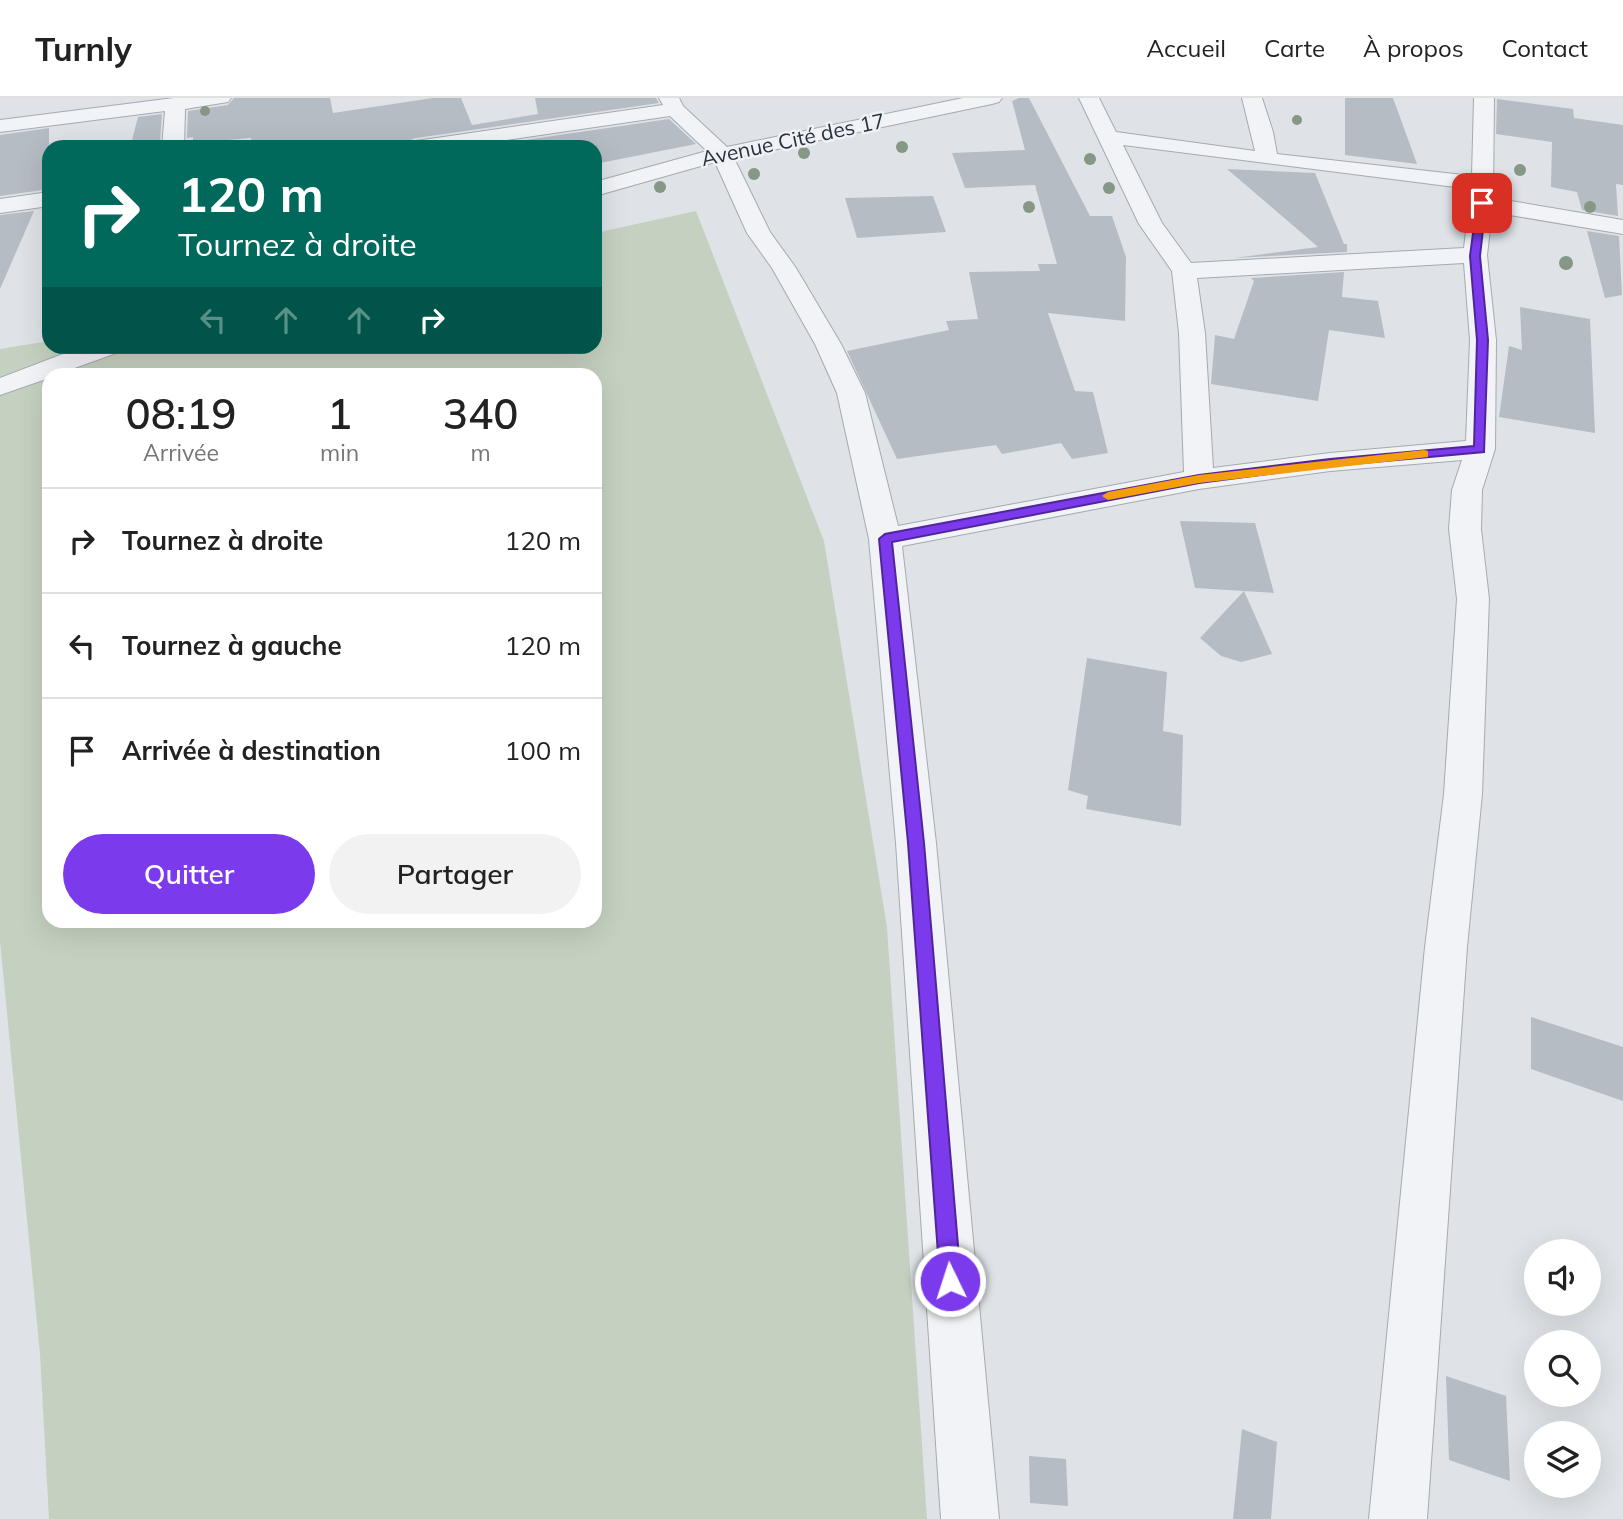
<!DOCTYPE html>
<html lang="fr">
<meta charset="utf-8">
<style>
:root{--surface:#fff;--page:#f2f2f2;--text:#222;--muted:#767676;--line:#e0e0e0;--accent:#7c3aed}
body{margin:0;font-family:Mulish,sans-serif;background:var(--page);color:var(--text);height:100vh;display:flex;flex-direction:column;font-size:26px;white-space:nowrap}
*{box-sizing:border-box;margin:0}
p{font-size:23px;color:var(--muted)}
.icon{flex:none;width:38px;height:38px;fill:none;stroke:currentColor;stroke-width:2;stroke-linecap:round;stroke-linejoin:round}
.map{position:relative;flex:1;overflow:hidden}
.side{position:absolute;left:42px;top:270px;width:560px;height:560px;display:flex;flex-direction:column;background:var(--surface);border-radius:21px;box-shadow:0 7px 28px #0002}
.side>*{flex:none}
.hud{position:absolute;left:42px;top:42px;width:560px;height:214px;border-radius:21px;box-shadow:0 7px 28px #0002;background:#00695c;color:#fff;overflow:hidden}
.fabs{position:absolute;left:1524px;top:1141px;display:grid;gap:14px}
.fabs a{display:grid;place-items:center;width:77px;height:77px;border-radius:50%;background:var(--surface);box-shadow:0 7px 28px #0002;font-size:35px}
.pin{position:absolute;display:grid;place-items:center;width:60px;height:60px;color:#fff;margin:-30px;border-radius:14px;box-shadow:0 4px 10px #0006}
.me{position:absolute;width:77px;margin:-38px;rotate:356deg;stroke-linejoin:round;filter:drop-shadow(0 0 5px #0008)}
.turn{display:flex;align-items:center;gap:24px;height:147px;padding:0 21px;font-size:32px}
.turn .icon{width:91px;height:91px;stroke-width:2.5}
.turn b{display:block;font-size:49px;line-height:60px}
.lanes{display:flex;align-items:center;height:66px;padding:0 21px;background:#0003;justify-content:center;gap:35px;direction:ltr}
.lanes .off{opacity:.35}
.eta{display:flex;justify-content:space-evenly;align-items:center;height:119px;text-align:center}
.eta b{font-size:42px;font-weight:600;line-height:49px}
.cta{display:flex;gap:14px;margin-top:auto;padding:14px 21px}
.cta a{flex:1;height:80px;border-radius:42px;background:var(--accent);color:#fff;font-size:28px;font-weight:600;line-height:80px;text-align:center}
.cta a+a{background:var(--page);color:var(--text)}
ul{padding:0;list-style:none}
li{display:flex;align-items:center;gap:21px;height:105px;padding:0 21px;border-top:2px solid var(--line)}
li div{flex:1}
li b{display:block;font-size:26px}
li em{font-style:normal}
header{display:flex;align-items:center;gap:42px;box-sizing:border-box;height:98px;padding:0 35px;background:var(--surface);border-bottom:2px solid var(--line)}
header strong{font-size:33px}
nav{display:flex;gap:38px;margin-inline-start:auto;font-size:24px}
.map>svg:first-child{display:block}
.green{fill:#c5d1c0;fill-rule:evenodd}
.building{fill:#b6bcc4}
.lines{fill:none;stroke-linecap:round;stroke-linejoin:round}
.minor-casing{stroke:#a5aab1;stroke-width:2}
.minor{fill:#f1f3f6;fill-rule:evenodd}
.tree{fill:#869786}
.route{fill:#7c3aed;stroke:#51269a;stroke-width:2}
.slow{fill:#f59e0b}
.labels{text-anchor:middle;stroke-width:5;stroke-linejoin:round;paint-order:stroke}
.far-street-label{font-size:21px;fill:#29313e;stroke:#eef1f5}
</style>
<header>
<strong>Turnly</strong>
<nav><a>Accueil</a><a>Carte</a><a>À propos</a><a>Contact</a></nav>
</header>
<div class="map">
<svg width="1623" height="1421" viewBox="0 0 1623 1421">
<rect width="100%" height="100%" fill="#dfe3e7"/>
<path class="green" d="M696,113l128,330 63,386 40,592h-878l-9,-165 -40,-413v-592l49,-8v5h546v-113zM49,276h546v546h-546z"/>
<g class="building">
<polygon points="234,0 330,0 333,15 433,0 461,0 472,27 538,16 535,0 656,0 659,5 416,40 407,43 402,49 252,49 251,40 193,45 193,39 187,40 188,13 228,7"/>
<polygon points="1019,0 1029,0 1090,118 1112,118 1126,159 1125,223 1048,215 1075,293 1093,294 1108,355 1072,361 1061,345 1002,356 996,347 897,361 847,253 949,232 946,223 978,221 969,174 1040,173 1038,166 1057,166 1035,87 965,90 952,55 1025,52 1012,3"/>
<polygon points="1345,0 1393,0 1417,66 1345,57"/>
<polygon points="1497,1 1573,11 1574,20 1623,27 1623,87 1616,86 1618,118 1582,112 1577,94 1551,89 1552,44 1496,36"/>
<polygon points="162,16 160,43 131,46 138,19"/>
<polygon points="669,21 696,46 595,66 595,49 477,49"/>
<polygon points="49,30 49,78 43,92 0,98 0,37"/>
<polygon points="1227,71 1315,75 1344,146 1347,146 1347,154 1234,160 1318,149"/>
<polygon points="933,98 946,134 857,140 845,100"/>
<polygon points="34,113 0,191 0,117"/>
<polygon points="1587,133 1619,138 1622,197 1605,200"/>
<polygon points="1344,174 1342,199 1378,203 1385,240 1329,232 1318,303 1211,286 1215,237 1234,241 1254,183 1251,180"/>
<polygon points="1520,209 1590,221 1595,335 1499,319 1509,248 1522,252"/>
<polygon points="1180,423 1255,425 1274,495 1195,490"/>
<polygon points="1244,493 1272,556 1241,564 1221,558 1200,540"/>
<polygon points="1087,560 1167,574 1163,633 1183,637 1181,728 1086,711 1088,698 1068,692"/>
<polygon points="1531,919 1623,949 1623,1003 1531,971"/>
<polygon points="1446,1278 1506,1298 1510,1383 1449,1362"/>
<polygon points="1242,1331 1277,1344 1271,1421 1233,1421"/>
<polygon points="1029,1358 1066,1361 1068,1408 1030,1405"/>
</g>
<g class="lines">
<defs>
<g id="minor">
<polygon points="174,0 231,0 228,4 185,11 184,49 162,49 165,13 0,34 0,22"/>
<path d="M659,0h20l4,8 44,41 236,-49h39l-3,4 -7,2 -258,54 36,74 26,36 45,76 24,49 33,133 286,-54 -5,-139 -7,-62 -33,-47 -60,-126h20l17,34 139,19 -13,-53h20l11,34 4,22 195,22 2,-78h20l-1,100 130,22v14l-131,-22 -5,43 9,85 -1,109 -13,41 -1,39 8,70 -7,195 -15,153 -40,572h-58l56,-572 19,-153 13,-195 -8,-70 3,-39 10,-30 -132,11 -131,18 -297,57 34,297 63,676h-58l-45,-676 -27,-304 -32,-146 -22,-49 -43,-76 -25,-35 -32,-71 -120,34v-14l112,-31 -37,-35 -211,31h-54l4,-4 7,-2 247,-36zM1123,47l348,44 -7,59 -273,15 -29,-40zM1464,165l6,77 -4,101 -136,12 -117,15 -8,-135 -8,-55z"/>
<polygon points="49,94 49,108 0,115 0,101"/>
<polygon points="84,248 123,248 119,254 58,276 49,276 49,280 0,297 0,280"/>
</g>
</defs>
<use href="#minor" class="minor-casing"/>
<use href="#minor" class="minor"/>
</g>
<g class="tree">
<circle cx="205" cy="13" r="5"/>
<circle cx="1297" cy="22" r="5"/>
<circle cx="902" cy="49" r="6"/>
<circle cx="804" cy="55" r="6"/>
<circle cx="1090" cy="61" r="6"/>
<circle cx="1520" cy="72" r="6"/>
<circle cx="754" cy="76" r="6"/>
<circle cx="660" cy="89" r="6"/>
<circle cx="1109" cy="90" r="6"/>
<circle cx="1029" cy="109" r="6"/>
<circle cx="1590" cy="109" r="6"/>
<circle cx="1566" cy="165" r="7"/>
</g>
<polygon class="route" points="1482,102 1486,105 1480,158 1488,242 1484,354 1330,368 1199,385 892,444 924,745 961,1183 958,1190 950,1194 943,1190 940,1183 908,745 879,441 885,436 1199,377 1330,361 1474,348 1477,242 1470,158 1477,105"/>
<polygon class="slow" points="1424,352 1428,353 1428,359 1199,385 1108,402 1102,398 1108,394 1199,377"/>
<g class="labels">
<g class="far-street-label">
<text transform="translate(793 42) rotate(-12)" y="7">Avenue Cité des 17</text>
</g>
</g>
</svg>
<div class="fabs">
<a><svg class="icon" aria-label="sound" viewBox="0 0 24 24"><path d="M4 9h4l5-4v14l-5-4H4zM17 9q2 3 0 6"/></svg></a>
<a><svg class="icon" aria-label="search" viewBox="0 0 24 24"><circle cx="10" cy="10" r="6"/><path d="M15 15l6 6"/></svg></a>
<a><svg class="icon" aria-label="layers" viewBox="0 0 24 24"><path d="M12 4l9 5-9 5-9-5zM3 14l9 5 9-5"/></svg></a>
</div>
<div class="pin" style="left:1482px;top:105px;background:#d93025"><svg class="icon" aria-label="arrive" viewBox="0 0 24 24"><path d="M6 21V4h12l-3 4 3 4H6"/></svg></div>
<svg class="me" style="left:950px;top:1183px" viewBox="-20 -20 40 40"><circle r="17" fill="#7c3aed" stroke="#fff" stroke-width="3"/><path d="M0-11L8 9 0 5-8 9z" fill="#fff"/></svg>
<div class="hud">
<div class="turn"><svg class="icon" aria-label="right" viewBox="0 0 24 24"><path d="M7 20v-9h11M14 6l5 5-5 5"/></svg><div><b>120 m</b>Tournez à droite</div></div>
<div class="lanes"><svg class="icon off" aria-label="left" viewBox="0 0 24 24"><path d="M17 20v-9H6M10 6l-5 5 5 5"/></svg><svg class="icon off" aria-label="ahead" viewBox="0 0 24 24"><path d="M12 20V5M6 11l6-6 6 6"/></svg><svg class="icon off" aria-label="ahead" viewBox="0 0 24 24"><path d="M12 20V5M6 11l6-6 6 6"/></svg><svg class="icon" aria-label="right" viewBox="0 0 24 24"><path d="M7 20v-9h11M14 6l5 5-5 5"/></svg></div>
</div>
<section class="side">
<div class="eta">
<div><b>08:19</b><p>Arrivée</p></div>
<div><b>1</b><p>min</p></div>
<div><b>340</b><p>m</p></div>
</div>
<ul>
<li><svg class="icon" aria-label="right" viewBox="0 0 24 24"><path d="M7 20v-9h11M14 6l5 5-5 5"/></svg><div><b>Tournez à droite</b></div><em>120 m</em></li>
<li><svg class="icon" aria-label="left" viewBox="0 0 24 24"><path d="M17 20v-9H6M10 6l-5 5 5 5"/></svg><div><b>Tournez à gauche</b></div><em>120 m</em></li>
<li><svg class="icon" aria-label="arrive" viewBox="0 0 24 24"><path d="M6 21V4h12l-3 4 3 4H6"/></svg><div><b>Arrivée à destination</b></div><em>100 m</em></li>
</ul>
<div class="cta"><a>Quitter</a><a>Partager</a></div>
</section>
</div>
